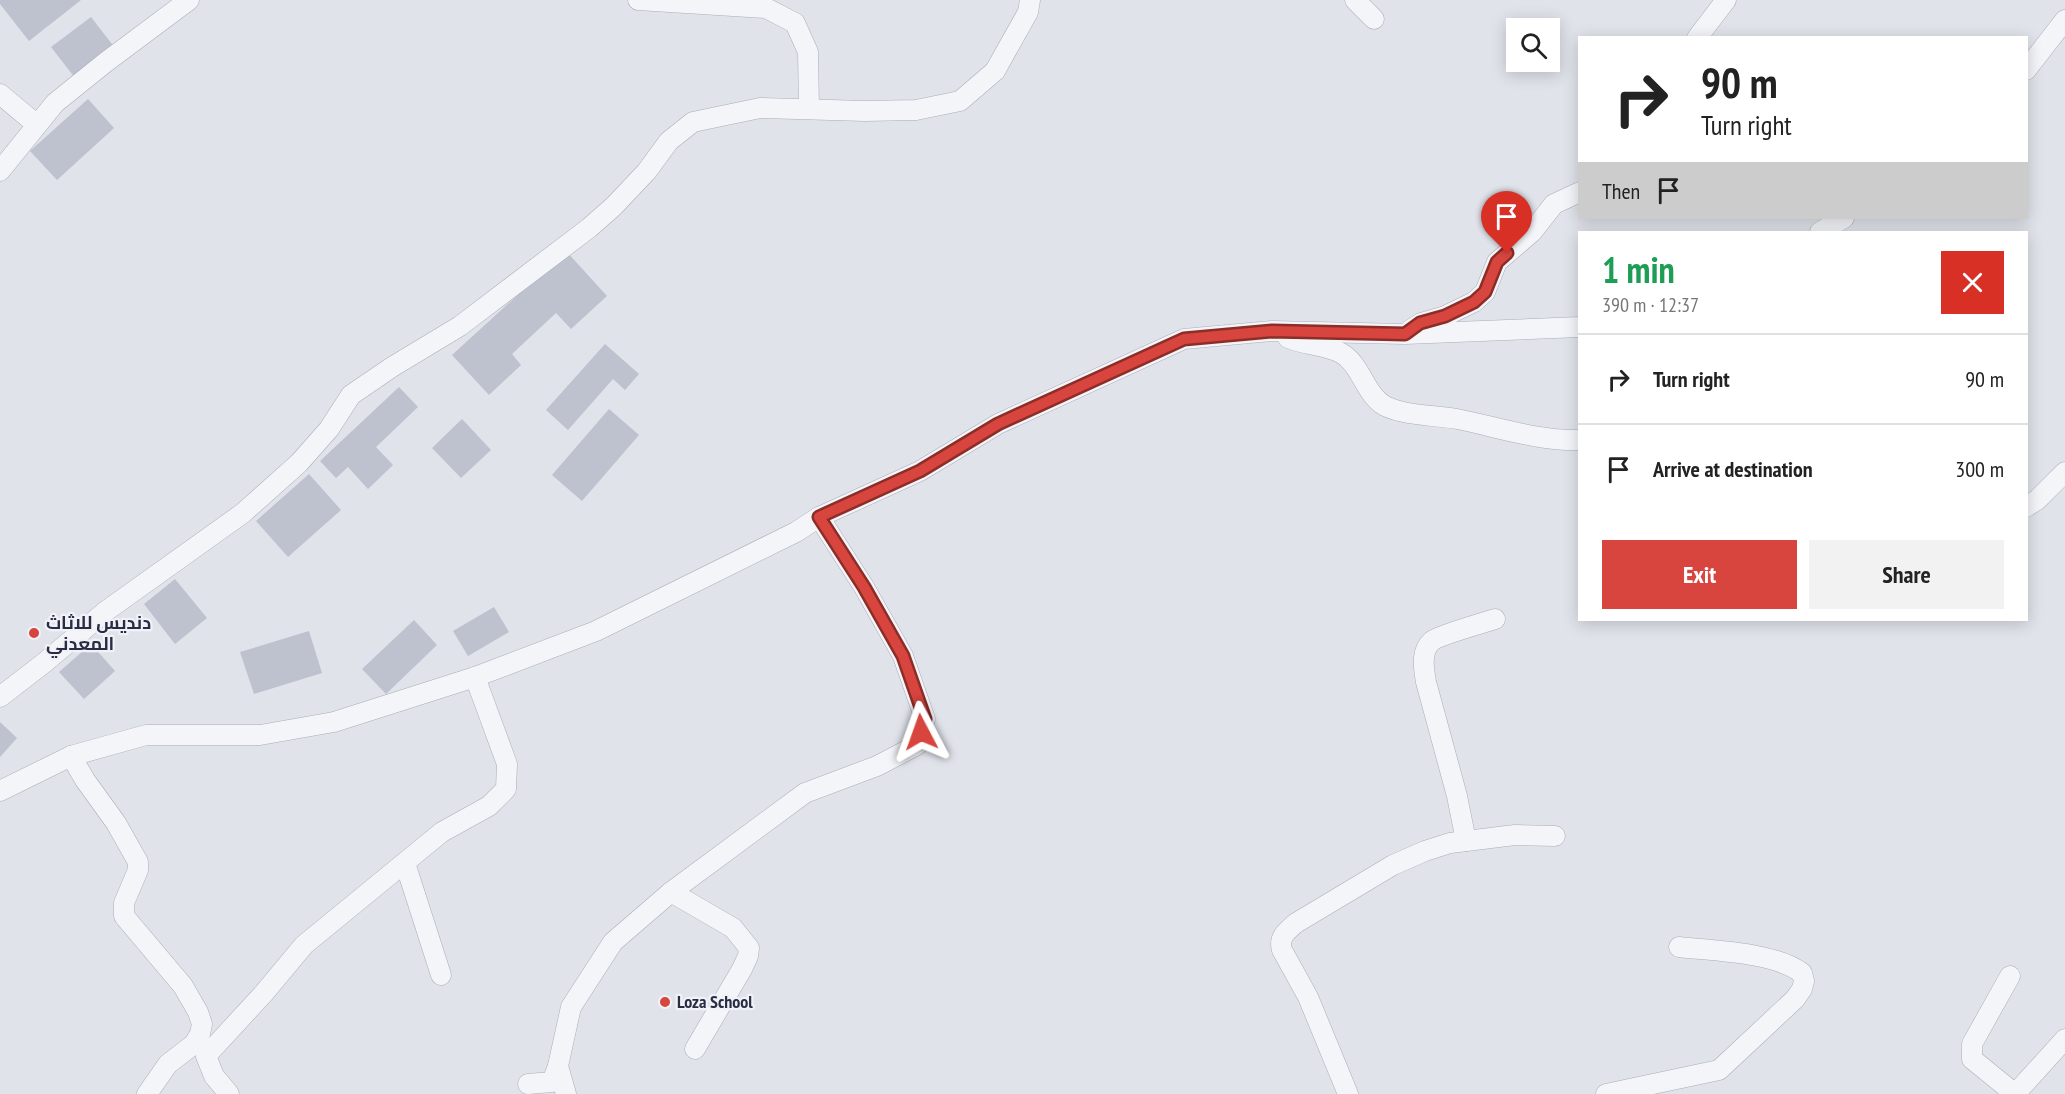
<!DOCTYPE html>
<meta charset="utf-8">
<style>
:root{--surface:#fff;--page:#f2f2f2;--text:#222;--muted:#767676;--line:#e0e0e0;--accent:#d7453e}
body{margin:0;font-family:"PT Sans Narrow",Cairo,sans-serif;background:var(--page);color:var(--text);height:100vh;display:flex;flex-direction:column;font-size:22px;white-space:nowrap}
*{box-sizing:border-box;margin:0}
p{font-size:20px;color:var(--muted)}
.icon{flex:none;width:33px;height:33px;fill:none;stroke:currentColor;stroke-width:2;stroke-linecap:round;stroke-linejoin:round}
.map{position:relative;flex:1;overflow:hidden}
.drawer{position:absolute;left:1578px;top:231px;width:450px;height:390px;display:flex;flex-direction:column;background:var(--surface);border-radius:0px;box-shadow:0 3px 15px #0003}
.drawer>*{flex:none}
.guide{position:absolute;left:1578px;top:36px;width:450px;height:183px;border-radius:0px;box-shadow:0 3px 15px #0003;background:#fff;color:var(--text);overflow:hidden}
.buttons{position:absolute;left:1506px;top:18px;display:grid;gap:12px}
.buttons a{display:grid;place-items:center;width:54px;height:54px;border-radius:0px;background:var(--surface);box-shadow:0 3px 15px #0003;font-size:30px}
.pin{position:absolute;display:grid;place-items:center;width:51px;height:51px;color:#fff;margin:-62px -26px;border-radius:50% 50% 50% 0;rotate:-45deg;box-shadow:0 0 6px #0007}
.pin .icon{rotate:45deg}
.me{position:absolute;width:66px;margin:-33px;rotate:356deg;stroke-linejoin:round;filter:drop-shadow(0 0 4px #0008)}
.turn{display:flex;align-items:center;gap:21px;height:126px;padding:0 24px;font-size:27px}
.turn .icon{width:78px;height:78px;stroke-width:2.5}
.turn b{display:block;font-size:42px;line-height:51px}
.then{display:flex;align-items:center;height:57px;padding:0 24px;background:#0003;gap:12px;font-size:22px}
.round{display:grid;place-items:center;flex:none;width:63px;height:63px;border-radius:0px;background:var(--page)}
.summary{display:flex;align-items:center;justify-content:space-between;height:102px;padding:0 24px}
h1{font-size:36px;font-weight:800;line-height:45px;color:#1e9e55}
.button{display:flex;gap:12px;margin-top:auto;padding:12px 24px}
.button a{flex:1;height:69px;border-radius:0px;background:var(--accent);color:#fff;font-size:24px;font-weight:800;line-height:69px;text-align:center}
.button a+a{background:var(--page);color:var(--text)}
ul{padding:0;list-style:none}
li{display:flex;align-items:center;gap:18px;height:90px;padding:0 24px;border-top:2px solid var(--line)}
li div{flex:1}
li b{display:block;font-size:22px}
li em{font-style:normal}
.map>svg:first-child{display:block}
.building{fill:#bec1ce}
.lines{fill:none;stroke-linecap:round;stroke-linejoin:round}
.minor-casing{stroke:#aaacb9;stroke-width:21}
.minor{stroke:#f4f5f9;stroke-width:20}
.route-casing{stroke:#8c2d28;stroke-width:15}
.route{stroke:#d7453e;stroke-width:10}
.poi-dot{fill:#d7453e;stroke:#f1f2f8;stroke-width:2}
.labels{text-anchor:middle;stroke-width:4.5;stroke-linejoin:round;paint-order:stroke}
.poi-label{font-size:18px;font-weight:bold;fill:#282d44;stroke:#f1f2f8;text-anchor:start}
</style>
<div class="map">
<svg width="2065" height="1094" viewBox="0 0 2065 1094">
<rect width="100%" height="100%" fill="#e1e3eb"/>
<g class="building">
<polygon points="0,0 81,0 29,41 0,4"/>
<polygon points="91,17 115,48 75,78 51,47"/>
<polygon points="88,99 114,128 57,180 30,151"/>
<polygon points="566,251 607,296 571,329 556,313 512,354 521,365 489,395 452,355"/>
<polygon points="605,344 639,374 625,390 613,379 568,430 546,410"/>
<polygon points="399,387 418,407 376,447 393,465 368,489 348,467 336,478 320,461"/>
<polygon points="609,409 639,435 582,501 552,475"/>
<polygon points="462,419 491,450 461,478 432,448"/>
<polygon points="309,474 341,510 288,557 256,521"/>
<polygon points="175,579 207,618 175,644 144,604"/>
<polygon points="494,607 509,632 468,656 453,631"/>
<polygon points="414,620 437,645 386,694 362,669"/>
<polygon points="309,631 322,673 254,694 240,652"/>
<polygon points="91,644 115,671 84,699 59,672"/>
<polygon points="0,722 17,738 0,757"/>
</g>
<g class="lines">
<defs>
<g id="minor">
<polyline points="638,0 766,8 795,23 808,52 809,109"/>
<polyline points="1355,0 1374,19"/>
<polyline points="1697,38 1726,0"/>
<polyline points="2026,70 2065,20"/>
<polyline points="0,94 36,124"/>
<polyline points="0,171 55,103 106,62 189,0"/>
<polyline points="1820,232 1844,218"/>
<polyline points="1410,330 1421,323 1445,316 1474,302 1485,292 1497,262 1532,232 1554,204 1580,192"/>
<path d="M1288,338c16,7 37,7 53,15 20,11 24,42 44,53 21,10 49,9 72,13 41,8 80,22 123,21"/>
<polyline points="2026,507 2037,500 2065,472"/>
<polyline points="0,697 44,663 106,611 243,513 299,463 329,429 351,395 392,367 460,326 589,228 614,206 647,171 669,141 693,122 760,108 865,111 916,110 960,101 995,71 1028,12 1030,0"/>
<polyline points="71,756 85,780 116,823 138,862 138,870 124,903 124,916 183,986 198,1012 202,1024 200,1034 194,1044 168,1064 147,1094"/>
<polyline points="0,791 71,756 146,735 260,735 334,722 475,677 596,631 796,532 819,517 920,471 998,424 1184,339 1272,331 1405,334 1580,327"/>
<path d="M1466,841l-9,-45 -31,-114c-2,-12 -6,-31 6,-41 7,-6 51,-18 63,-22"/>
<polyline points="405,863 441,975"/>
<polyline points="671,892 733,928 749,948 748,956 742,969 695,1049"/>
<polyline points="2010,976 1972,1044 1972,1059 2015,1094"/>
<polyline points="528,1084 552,1082 558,1066"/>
<polyline points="229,1094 214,1076 206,1056 264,993 304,945 442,832 489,806 506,789 507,764 475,677"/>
<polyline points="566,1094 558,1066 571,1007 613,942 671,892 805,793 877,766 917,745 925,719 903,656 864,587 819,517"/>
<path d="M1348,1094l-40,-97 -26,-47c-4,-13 5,-19 14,-27l97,-58 32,-14 25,-8 65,-8 40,1"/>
<path d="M1606,1094l113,-24 76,-71 7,-10 2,-8 -2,-8c-28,-21 -88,-22 -123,-26"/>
<polyline points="2015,1094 2065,1039"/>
</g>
</defs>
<use href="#minor" class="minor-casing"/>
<use href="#minor" class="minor"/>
</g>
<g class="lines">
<defs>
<polyline id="route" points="921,732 925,719 903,656 864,587 819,517 920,471 998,424 1184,339 1272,331 1405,334 1420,323 1445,316 1474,302 1485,292 1497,262 1507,253"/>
</defs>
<use href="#route" class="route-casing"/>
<use href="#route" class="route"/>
</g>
<g class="poi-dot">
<circle cx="34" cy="633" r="6"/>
<circle cx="665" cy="1002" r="6"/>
</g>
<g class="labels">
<g class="poi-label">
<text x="46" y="629">دنديس للاثاث<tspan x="46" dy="21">المعدني</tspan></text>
<text x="677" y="1008">Loza School</text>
</g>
</g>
</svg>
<div class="buttons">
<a><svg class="icon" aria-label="search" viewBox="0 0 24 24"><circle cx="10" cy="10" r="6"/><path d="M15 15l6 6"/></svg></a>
</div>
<div class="pin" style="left:1507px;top:253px;background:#d93025"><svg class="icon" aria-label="arrive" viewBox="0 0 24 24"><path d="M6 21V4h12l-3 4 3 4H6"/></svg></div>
<svg class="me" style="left:921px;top:732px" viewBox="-20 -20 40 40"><path d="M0-17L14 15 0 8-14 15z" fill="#d7453e" stroke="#fff" stroke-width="4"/></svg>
<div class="guide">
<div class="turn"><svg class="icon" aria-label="right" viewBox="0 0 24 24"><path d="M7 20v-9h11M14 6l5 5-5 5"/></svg><div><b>90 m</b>Turn right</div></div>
<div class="then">Then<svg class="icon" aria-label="arrive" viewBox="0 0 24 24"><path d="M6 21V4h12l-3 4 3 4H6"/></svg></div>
</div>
<section class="drawer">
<div class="summary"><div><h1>1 min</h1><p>390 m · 12:37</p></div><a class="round" style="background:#d93025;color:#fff"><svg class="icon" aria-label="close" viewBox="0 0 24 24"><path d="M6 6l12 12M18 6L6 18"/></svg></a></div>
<ul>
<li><svg class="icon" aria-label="right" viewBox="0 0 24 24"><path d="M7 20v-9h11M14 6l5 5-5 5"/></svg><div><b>Turn right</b></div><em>90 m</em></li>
<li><svg class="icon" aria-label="arrive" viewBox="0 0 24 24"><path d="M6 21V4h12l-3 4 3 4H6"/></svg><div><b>Arrive at destination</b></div><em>300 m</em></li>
</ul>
<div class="button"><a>Exit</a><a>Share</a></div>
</section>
</div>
